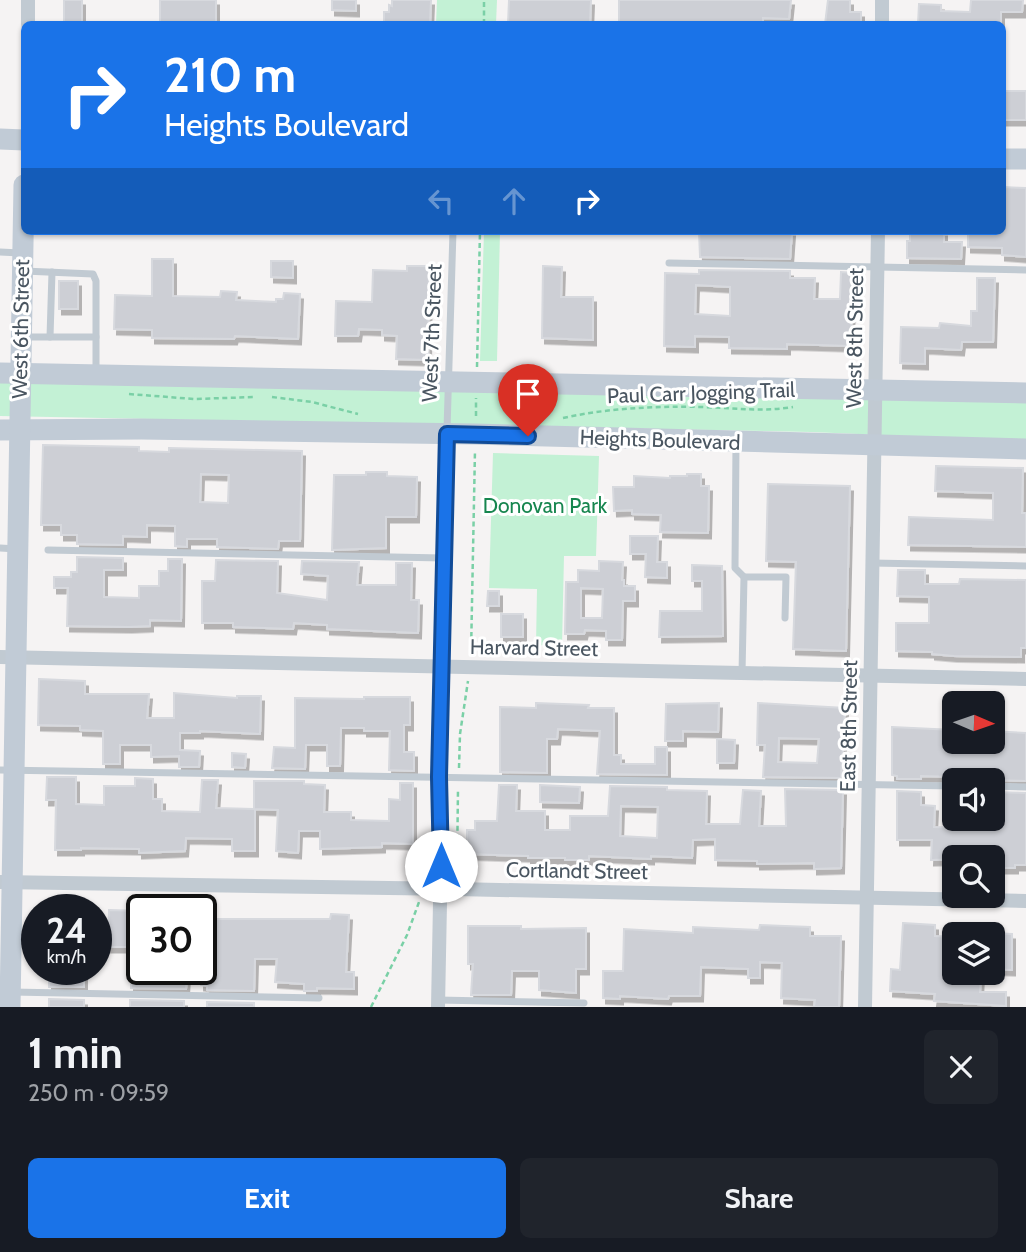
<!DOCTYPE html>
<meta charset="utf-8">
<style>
:root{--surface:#171b24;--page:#20242c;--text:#f1f3f6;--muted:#9ea1a6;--accent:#1a73e8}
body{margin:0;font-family:Cabin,sans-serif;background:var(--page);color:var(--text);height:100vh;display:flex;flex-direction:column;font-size:26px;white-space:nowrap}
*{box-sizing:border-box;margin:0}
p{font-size:23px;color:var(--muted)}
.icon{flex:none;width:38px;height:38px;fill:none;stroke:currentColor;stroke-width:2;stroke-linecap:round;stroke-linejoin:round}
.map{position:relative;height:1007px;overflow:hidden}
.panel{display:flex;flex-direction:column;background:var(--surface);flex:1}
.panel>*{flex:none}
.top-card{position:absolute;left:21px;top:21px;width:985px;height:214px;border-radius:10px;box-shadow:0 2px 5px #0004;background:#1a73e8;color:#fff;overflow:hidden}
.needle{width:46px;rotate:92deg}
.fabs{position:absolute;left:942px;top:691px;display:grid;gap:14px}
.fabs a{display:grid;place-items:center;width:63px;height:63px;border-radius:10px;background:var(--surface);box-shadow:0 2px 5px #0004;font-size:35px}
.speed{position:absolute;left:21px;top:894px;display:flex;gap:14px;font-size:35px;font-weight:700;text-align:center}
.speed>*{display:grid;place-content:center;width:91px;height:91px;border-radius:50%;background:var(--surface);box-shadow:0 2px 5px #0004;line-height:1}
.speed small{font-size:18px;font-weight:400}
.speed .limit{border:4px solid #111;border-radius:10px;background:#fff;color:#111}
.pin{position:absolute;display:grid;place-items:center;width:60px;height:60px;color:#fff;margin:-72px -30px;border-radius:50% 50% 50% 0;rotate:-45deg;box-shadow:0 0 7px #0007}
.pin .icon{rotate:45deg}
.me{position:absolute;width:77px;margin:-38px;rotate:0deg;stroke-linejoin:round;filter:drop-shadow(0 0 5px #0008)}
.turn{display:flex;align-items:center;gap:24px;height:147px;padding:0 28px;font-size:32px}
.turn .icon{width:91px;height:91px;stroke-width:2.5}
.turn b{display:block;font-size:49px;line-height:60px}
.lanes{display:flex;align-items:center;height:66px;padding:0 28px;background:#0003;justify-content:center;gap:35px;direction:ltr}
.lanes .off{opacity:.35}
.round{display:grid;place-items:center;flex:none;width:74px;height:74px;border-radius:10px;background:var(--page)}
.summary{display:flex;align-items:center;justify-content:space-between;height:119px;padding:0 28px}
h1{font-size:42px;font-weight:800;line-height:52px}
.primary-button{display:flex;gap:14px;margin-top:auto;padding:14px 28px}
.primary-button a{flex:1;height:80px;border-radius:10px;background:var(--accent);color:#fff;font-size:28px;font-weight:800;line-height:80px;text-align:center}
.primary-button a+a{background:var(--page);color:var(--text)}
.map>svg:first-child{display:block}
.green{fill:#c3f1d5}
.building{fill:#cdcfd5;stroke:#d7d9de;stroke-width:2;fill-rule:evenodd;filter:url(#shadow)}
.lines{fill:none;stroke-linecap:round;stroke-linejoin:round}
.path{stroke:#7ad0a6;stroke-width:2.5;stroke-dasharray:5 3.5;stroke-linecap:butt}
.service{stroke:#c1cad2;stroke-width:7}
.minor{stroke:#c1cad2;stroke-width:14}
.secondary{stroke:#c1cbd6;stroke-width:21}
.route-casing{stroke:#114b97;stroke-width:18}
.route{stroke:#1a73e8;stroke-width:12}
.labels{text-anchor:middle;stroke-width:6;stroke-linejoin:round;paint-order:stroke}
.street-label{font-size:21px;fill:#4a5661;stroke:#fff}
.park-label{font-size:21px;fill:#17864f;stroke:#fff}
</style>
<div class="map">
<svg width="1026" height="1007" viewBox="0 0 1026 1007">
<defs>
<filter id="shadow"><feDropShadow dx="3" dy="5.5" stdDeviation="0" flood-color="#0004"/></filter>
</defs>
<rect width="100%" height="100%" fill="#f5f3f3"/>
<g class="green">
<polygon points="437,0 497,0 496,24 436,24"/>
<polygon points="484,231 500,231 497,361 480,361"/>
<polygon points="0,379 1026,401 1026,441 811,432 0,416"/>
<polygon points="493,453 599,456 596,556 564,556 562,646 536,645 537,589 489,588"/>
</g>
<g class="building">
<rect x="64" y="0" width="18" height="24"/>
<rect x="160" y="0" width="56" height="24"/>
<polygon points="332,0 356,0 356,11 332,10"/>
<polygon points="392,0 431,0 430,24 384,24 384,12 389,12 389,5 392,6"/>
<polygon points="509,0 591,0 590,24 508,24"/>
<polygon points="619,0 791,0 789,19 763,18 763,24 619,24"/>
<polygon points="828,0 850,0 850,12 861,12 861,24 825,24"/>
<polygon points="971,0 1023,0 1022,12 1001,12 1001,24 918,24 919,4 941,5 941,11 970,12"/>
<rect x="1003" y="91" width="23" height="29"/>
<polygon points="1003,187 1026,188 1026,257 1002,255 1002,248 968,247 968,231 1003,231"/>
<polygon points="699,231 792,231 790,259 700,257"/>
<polygon points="910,231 944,231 944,242 962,242 961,259 907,258 907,241 910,241"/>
<polygon points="152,259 173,259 173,296 220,297 221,291 237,292 236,300 276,302 276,299 283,299 284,293 300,294 298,339 235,336 234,339 152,338 152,330 114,329 115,295 152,296"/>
<polygon points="271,261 293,261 293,278 271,277"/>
<polygon points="407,266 429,266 428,360 396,359 397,336 382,335 382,330 359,329 358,336 335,336 336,301 372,302 373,270 407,271"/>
<polygon points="543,266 562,267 561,297 593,297 593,340 542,338"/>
<path d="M699,270l91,1v7h25l-1,21h26l1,-27 13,1 -4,73 -63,-2v5l-58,-1v-11l-34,-1v11l-31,-1 1,-73 34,1zM696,285l34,2v29l-35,-2z"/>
<polygon points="977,278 995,278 993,342 962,342 961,350 925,348 925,364 900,363 901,327 939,328 940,323 971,326 971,311 977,311"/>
<rect x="59" y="281" width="19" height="28"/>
<path d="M43,445l96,2v4l30,1v-4l133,3 -2,90h-21l-1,8 -61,-2v-8h-30v8l-12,-1v-20l-28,-1v12l-24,-1v9l-46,-1v-9h-16v-10h-20zM201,474l28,1 -1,28 -28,-1z"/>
<polygon points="936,466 1023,468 1022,513 1026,513 1026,547 908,545 909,517 993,520 993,493 935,491"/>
<polygon points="366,472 387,472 387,476 417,477 416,517 386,517 386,548 332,550 334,475 366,475"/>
<polygon points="687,474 701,474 701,486 709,486 708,533 660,532 661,515 632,514 632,510 614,511 613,487 634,487 634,476 670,478 670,476 687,476"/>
<polygon points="768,484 850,486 846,651 793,649 796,562 766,561"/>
<polygon points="630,536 658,536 657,562 667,562 667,578 645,577 646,554 630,554"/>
<polygon points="77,557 123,558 123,570 104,570 104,597 139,598 139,586 159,586 159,571 168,571 168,559 182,559 181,621 150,620 150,626 129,627 67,626 68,588 54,588 54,577 71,577 71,572 77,572"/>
<polygon points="216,560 278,561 277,593 327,600 328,576 301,574 302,561 359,562 357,585 396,585 396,563 412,563 411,600 419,600 418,633 327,629 327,625 294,623 293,629 233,627 233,623 202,623 202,581 215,581"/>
<path d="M599,561l24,1 -1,18h2v6h11v15h-12l-1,39h-16v-9l-21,-1 -1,4h-19l1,-52h12v-12l21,1zM581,588l22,1 -1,29h-21z"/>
<polygon points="692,565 722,566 723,636 659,637 660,611 702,611 702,581 692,581"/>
<polygon points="898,570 925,570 925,584 959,584 960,579 1026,580 1026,648 1021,648 1021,657 954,656 932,654 932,652 896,651 896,623 929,623 929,597 897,596"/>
<polygon points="488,591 499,591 499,606 487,606"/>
<rect x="501" y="614" width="22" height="23"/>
<polygon points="39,679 85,681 85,694 149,694 147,718 174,718 174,693 237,698 237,696 261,696 260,734 200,731 200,733 180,733 180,750 200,751 199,767 179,767 179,756 151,757 151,745 120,745 120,764 103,764 103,731 80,730 80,726 38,725"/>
<polygon points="364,697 410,697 410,725 404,725 404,752 414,752 414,771 389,770 390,731 364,731 364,728 341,728 340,766 327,766 327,745 306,745 305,769 272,768 274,747 295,748 295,698 364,699"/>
<polygon points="536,703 589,705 588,708 614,708 614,755 621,755 621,764 655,764 655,747 667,747 667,775 597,774 600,731 558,729 557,739 547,739 547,773 500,772 500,707 536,708"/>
<polygon points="719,703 718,732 683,731 683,741 665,741 666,704"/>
<path d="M758,703l87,5 -4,70 -78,-1 2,-32h-8zM779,738l40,1 -2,24 -39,-1z"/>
<polygon points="892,727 954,730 954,742 992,742 992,731 1026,733 1026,781 992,780 992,778 921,776 921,779 897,779 897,776 892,775"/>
<polygon points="717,739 735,740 734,763 717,763"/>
<polygon points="232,753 246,754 245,768 232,767"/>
<polygon points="47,777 76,777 76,804 104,805 104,786 135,786 135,778 153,779 153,799 162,799 162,811 200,812 202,780 218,780 216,808 254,809 254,781 304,781 304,784 325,785 324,812 351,812 351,820 389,821 389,799 400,800 400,783 413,783 413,844 382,843 382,847 320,849 320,831 299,831 298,853 276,851 278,810 255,809 255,851 232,851 232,839 186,838 185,851 139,853 139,849 81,848 81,850 55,850 56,800 46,800"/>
<path d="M499,785h18l-1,26h29v19h25v-14h38l2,-30 57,1v3l40,1 -1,33h34l3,-34 18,1 -2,35h27l-1,-37 58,1 -2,78 -27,1v-6l-57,1v-3l-42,-1v-21l-22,1 -1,18 -41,-2v3l-62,-3v4h-24v-2h-37v-2l-61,-2v-24h8v-9h22zM621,806l37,1 -1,31 -37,-2z"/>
<polygon points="540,785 580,787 579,803 540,802"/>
<polygon points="897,791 921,792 921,805 935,806 934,827 970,828 970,824 992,825 992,792 1026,793 1026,865 1015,865 1015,868 996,868 996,858 931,860 932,840 897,840"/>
<polygon points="109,910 142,911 142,947 108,947"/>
<polygon points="331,914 349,915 346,972 354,972 354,989 317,988 317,991 304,991 304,984 275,982 277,959 255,959 254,991 207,990 207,986 201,985 201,919 330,919"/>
<polygon points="903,923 935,925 935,936 954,937 951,973 981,973 980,992 1006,992 1006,1006 934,1001 935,994 890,991 891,969 900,970"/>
<polygon points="760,925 810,927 810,936 841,936 839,1007 814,1007 815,1000 781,998 782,963 760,962 760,978 748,978 748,969 701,967 700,996 669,996 668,999 620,996 620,999 603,998 603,971 623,971 624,929 693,933 693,927 759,930"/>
<polygon points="468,926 521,926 521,929 586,928 586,969 576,969 576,993 539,990 539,971 512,971 511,995 471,995 473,964 468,964"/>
<polygon points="992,933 1012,934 1012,970 992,969"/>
<rect x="49" y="970" width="35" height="17"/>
<polygon points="131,971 187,975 186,989 131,988"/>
<polygon points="49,999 84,1000 84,1007 49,1007"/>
<polygon points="130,1000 184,1001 184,1007 130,1007"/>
<polygon points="207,1002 254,1003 254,1007 207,1007"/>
</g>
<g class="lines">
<g class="path">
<polyline points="484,24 484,0"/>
<polyline points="477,367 480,231"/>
<polyline points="129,394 194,399 255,397"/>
<polyline points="272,397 312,402 358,414"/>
<polyline points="476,416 476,398"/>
<path d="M563,418c46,-10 91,-12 139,-11 31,1 60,5 91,0"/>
<polyline points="471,654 475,450"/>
<polyline points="459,768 460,734 468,681"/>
<polyline points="454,869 457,870 458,789"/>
<polyline points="371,1007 407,935 419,902"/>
</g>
<g class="service">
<polyline points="0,252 20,253"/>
<polyline points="669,263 1026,270"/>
<polyline points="24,271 93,274 96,281 96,374"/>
<polyline points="24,337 96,337"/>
<polyline points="50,337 52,272"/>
<polyline points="447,430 453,231"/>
<polyline points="736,443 735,568 744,577 742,673"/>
<polyline points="0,548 17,549"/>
<polyline points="48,550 443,558"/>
<polyline points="872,563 1026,566"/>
<polyline points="744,577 786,577 785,618"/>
<polyline points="0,770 954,786"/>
<polyline points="992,786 1026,787"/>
<polyline points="12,992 319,998"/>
<polyline points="438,1000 584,1003"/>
</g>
<g class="minor">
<polyline points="28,24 28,0"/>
<polyline points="882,24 882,0"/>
<polyline points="0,657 1026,679"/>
<polyline points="0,882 456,889 1026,901"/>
<polyline points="438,1007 441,851 439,777 447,434"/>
<polyline points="865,1007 878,231"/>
</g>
<g class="secondary">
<polyline points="0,139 24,140"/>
<polyline points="1003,159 1026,159"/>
<polyline points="0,373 1026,393"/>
<polyline points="0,430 141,429 475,434 1026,449"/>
<polyline points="10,1007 24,185"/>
</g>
</g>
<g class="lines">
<defs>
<polyline id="route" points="441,866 439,777 447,434 528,436"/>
</defs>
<use href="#route" class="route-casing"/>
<use href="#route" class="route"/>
</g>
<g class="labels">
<g class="street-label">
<text transform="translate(21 329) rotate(-89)" y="7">West 6th Street</text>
<text transform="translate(432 333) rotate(-88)" y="7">West 7th Street</text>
<text transform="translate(855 338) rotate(-89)" y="7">West 8th Street</text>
<text transform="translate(701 393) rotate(-2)" y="7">Paul Carr Jogging Trail</text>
<text transform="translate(660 440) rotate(2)" y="7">Heights Boulevard</text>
<text transform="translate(534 648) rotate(1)" y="7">Harvard Street</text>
<text transform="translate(849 726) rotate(-89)" y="7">East 8th Street</text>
<text transform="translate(577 871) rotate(1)" y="7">Cortlandt Street</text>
</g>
<g class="park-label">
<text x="545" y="513">Donovan Park</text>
</g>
</g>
</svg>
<div class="fabs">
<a><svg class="needle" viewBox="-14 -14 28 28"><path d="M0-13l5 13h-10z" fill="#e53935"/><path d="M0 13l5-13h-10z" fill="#9ea1a6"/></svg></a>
<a><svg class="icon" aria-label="sound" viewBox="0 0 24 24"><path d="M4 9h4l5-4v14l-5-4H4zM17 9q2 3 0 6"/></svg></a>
<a><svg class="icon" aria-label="search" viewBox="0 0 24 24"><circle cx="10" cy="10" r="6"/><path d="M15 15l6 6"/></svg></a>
<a><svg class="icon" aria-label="layers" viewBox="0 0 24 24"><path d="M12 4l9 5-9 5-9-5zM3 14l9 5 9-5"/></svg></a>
</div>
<div class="speed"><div>24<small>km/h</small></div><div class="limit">30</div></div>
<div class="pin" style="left:528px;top:436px;background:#d93025"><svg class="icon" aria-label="arrive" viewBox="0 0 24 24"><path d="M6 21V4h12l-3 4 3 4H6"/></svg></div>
<svg class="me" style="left:441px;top:866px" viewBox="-20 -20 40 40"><circle r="19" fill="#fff"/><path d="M0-13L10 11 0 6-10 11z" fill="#1a73e8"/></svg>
<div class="top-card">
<div class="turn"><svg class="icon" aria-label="right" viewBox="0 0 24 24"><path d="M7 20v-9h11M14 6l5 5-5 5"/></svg><div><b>210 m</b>Heights Boulevard</div></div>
<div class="lanes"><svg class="icon off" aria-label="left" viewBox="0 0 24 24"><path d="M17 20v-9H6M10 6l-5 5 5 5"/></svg><svg class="icon off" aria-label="ahead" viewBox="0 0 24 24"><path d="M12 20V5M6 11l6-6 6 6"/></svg><svg class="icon" aria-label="right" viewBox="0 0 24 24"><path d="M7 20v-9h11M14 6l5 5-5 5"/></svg></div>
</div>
</div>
<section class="panel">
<div class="summary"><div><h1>1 min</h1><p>250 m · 09:59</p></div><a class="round"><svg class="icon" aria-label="close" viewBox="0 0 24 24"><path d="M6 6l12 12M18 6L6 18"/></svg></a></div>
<div class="primary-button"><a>Exit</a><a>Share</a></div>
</section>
